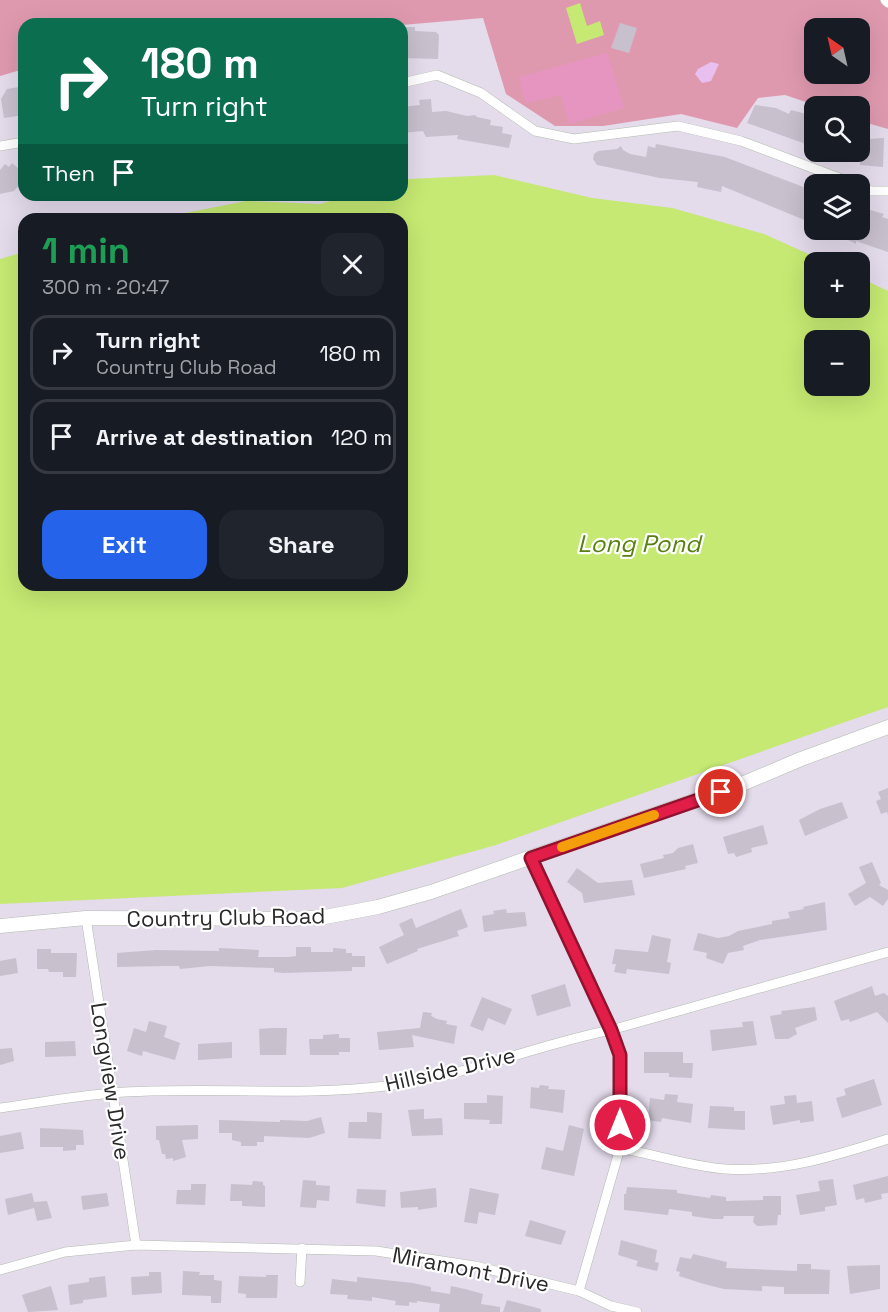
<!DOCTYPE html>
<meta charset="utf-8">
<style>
:root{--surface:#171b24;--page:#20242c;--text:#f1f3f6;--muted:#9ea1a6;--line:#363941;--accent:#2563eb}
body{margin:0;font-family:"Space Grotesk",sans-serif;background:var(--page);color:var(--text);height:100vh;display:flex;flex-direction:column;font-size:22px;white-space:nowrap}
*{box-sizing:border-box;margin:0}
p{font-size:20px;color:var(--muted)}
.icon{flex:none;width:33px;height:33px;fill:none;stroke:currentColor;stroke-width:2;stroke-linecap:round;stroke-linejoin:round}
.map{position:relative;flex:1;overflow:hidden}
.sheet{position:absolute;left:18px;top:213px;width:390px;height:378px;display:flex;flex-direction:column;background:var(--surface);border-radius:18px;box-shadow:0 6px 24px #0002}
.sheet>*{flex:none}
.top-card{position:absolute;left:18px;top:18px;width:390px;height:183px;border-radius:18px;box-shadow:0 6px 24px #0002;background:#0b6e4f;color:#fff;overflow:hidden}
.needle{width:39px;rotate:326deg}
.tools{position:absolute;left:804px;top:18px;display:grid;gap:12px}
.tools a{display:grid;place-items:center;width:66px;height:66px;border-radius:12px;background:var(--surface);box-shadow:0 6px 24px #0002;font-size:30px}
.pin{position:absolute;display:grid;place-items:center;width:51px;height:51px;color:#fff;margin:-26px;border:3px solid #fff;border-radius:50%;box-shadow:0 2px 6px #0007}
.me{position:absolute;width:66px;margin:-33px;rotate:0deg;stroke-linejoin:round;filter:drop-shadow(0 0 4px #0008)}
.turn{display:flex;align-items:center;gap:21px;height:126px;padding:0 24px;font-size:27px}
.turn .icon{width:78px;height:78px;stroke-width:2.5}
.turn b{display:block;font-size:42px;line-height:51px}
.then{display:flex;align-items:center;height:57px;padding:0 24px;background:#0003;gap:12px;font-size:22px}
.round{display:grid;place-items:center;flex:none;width:63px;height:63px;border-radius:18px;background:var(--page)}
.summary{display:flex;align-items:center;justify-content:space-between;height:102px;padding:0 24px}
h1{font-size:36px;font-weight:600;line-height:45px;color:#1e9e55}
.cta{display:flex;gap:12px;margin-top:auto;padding:12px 24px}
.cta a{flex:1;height:69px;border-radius:18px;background:var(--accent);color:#fff;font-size:24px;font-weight:600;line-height:69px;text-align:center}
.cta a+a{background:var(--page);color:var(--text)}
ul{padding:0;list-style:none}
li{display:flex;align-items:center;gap:18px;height:75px;margin:0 12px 9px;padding:0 12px;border:3px solid var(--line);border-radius:18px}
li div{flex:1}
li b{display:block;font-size:22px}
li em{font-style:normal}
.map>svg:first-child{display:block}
.green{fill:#df99af;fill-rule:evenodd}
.sand{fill:#e9bfef}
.pitch{fill:#e695c1}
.water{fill:#c5e972;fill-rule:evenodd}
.building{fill:#c8c0cd}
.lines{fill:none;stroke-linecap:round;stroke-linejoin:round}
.street-casing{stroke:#b1bcaf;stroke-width:10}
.secondary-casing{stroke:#b1bcaf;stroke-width:15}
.street{stroke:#fff;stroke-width:9}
.secondary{stroke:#fff;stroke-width:14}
.route-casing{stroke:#92132f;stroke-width:15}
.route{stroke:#e11d48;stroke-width:10}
.slow{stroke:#f59e0b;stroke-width:10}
.labels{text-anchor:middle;stroke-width:4.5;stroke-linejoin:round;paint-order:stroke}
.street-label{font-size:22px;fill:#292929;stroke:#fff}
.water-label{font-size:24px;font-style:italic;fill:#578013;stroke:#fff}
</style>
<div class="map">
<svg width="888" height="1312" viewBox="0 0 888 1312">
<rect width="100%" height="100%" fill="#e4dbeb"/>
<path class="green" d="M0,0h888v129l-28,-8v-15h-42l-33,-11 -27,3 -21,30 -56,-14 -78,12h-48l-49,-32 -23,-76 -81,7 -378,-1v45l-24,7zM814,28h46v46h-46z"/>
<polygon class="sand" points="711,62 719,64 711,81 702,83 695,74 698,69"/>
<polygon class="pitch" points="607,53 624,108 569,124 561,95 526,103 519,77"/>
<g class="water">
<polygon points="580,3 587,26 600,21 604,35 577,44 566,8"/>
<path d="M494,175l98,23 80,10 92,26 62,28h-12v46h46v-30l28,13v416l-392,138 -154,43 -342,16v-645l24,-7v333h378v-366h-247l91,-18 74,3 31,-9h51v-14l7,-2zM814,340h46v46h-46z"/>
</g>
<g class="building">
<polygon points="620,23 637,28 629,53 611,48"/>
<polygon points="402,27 415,27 415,31 436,32 439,35 438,59 402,58"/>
<polygon points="19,87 24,91 24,115 4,118 1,99 7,89"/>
<polygon points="431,99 432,112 446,111 467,116 475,115 477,117 491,120 490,125 503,127 502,133 512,135 509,148 457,139 458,135 426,137 423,131 402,133 402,107 420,105 419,100"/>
<polygon points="755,105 776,108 789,114 791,110 814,116 814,147 747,123"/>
<polygon points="860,135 869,139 884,138 883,167 860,165 860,162 834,152 860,152"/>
<polygon points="656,144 725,157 814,191 814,224 722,186 721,192 697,187 698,182 660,178 607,167 597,165 593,159 594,154 598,151 617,149 621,146 623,150 630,154 646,157 648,146 655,148"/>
<polygon points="12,163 19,169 24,168 24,189 19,185 14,191 0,194 0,170 5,164 9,167"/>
<polygon points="860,207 884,214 882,217 888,219 888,252 856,241 856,244 848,240 849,237 830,230 860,230"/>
<polygon points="888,788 888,815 887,812 881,814 876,801 881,799 878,792"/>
<polygon points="842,802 848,818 805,836 799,820 820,809"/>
<polygon points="763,825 768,844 751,848 752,852 736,857 734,853 728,854 723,837"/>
<polygon points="693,844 698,863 685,866 686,869 644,878 640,864 664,858 663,855 673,853 678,848"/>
<polygon points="872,862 881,883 879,885 888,890 888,899 883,906 870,897 855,906 848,894 866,883 859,867"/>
<polygon points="577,868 598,883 632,880 635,895 584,903 582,893 567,882"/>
<polygon points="825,902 827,930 760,940 743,946 744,950 728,953 723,964 706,958 707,953 693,950 698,933 718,938 729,936 738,931 772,924 772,921 790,918 788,912 804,909 803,907"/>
<polygon points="461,909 468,927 457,931 459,936 417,949 418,951 387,964 379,947 404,935 399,924 412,918 416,928"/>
<polygon points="506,909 507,913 525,912 527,926 484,932 482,916 494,914 493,911"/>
<polygon points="652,935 671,939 667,962 671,963 669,974 627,969 626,974 614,972 616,964 612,964 615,949 648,952"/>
<polygon points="296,947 311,947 311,952 333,952 333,948 346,949 346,953 352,953 352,956 365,956 365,967 352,967 352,971 283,973 274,972 274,968 210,966 180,969 179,966 164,966 117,967 117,953 156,950 219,951 219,948 259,950 258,957 289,957 296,956"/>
<polygon points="37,949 51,949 51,953 77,953 76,977 63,977 63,972 49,972 48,969 37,969"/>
<polygon points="16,958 18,973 0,976 0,961"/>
<polygon points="565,984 571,1006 537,1016 531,995"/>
<polygon points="872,986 875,996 884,993 888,996 888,1023 877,1012 850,1022 849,1019 841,1021 834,1001"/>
<polygon points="482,997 512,1009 505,1025 488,1018 483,1031 470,1026"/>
<polygon points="815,1007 817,1020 795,1028 797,1034 788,1039 775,1039 770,1016 782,1014 781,1011"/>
<polygon points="423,1012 432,1013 431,1016 437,1019 447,1021 446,1024 457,1026 454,1044 412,1035 414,1047 379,1050 377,1032 420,1028"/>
<polygon points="149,1021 167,1026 164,1037 180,1043 175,1060 143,1051 142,1056 127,1051 134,1028 146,1032"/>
<polygon points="753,1021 757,1045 712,1051 710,1030 743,1027 742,1022"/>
<polygon points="273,1028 287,1028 286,1055 260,1055 259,1029"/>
<polygon points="339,1034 339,1038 350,1038 350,1052 339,1052 339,1055 310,1055 309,1039 323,1039 323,1035"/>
<polygon points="75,1041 76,1056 45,1057 45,1042"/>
<polygon points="232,1042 232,1058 198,1060 198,1044"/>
<polygon points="12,1048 14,1061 0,1065 0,1049"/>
<polygon points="644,1052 683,1052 683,1063 693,1063 692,1078 669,1077 669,1073 644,1073"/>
<polygon points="874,1079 882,1105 842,1118 836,1098 846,1095 844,1089"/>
<polygon points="540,1085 549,1086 548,1089 565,1090 563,1113 530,1108 531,1087 539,1088"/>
<polygon points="665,1094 678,1095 677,1102 693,1104 691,1123 662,1118 661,1122 648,1120 650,1098 664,1100"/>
<polygon points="487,1095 503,1096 502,1124 489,1124 490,1120 464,1119 464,1103 487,1103"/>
<polygon points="796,1095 797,1103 812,1101 814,1121 800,1123 800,1120 773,1125 770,1106 785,1104 784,1096"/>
<polygon points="710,1106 734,1107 734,1111 745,1111 745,1130 708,1128"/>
<polygon points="424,1109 424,1119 442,1118 443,1135 412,1136 408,1110"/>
<polygon points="367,1112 382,1113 381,1139 348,1138 349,1122 367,1122"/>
<polygon points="321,1117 325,1133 309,1138 264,1136 264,1142 257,1142 257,1146 241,1146 241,1142 232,1140 232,1133 219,1133 219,1120 280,1122 280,1120 307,1121"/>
<polygon points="198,1125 198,1139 182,1140 186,1157 173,1161 173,1158 166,1159 165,1154 162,1154 159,1140 156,1140 156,1126"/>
<polygon points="569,1125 584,1129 574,1176 541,1169 546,1147 563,1151"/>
<polygon points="40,1128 83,1130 84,1145 76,1145 76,1150 63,1151 63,1147 40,1147"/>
<polygon points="21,1132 24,1149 0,1153 0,1136"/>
<polygon points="888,1176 888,1193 881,1194 882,1199 865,1203 864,1198 856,1200 853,1185"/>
<polygon points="833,1179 837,1205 825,1207 825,1211 800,1215 796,1195 820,1191 818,1181"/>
<polygon points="303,1180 316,1181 316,1185 330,1186 329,1201 317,1200 316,1208 300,1207"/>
<polygon points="253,1181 263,1182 263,1185 265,1186 265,1207 242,1206 242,1201 230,1201 231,1184 252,1185"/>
<polygon points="191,1184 206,1184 205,1205 176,1204 177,1190 191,1190"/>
<polygon points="627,1187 677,1190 677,1193 710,1198 711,1195 726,1197 726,1201 763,1200 763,1196 781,1196 781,1215 778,1215 777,1225 757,1226 753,1222 754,1216 724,1216 723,1219 713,1219 692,1216 692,1212 669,1209 668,1215 624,1210 624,1194 626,1194"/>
<polygon points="436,1188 437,1207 418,1210 418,1207 401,1208 400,1192"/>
<polygon points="470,1188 499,1194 495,1215 479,1212 477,1224 464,1222"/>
<polygon points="357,1189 386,1190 385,1207 356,1203"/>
<polygon points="32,1193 34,1202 47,1201 52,1218 37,1221 34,1208 8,1215 5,1199"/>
<polygon points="107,1193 109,1206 83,1210 81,1196"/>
<polygon points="530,1220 566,1231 561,1245 525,1236"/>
<polygon points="621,1240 657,1250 655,1262 659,1263 657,1271 636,1266 638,1261 618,1255"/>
<polygon points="693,1254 727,1262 726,1268 797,1271 797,1264 811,1264 811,1269 830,1270 829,1294 784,1294 784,1287 762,1286 762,1291 724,1289 704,1284 679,1276 680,1272 676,1271 680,1257 691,1259"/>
<polygon points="880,1265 880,1289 850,1294 847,1266"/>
<polygon points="183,1271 200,1272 199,1275 214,1275 214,1280 222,1281 221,1303 211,1303 211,1296 182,1295"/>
<polygon points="149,1272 161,1272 162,1293 132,1295 131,1277 149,1276"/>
<polygon points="266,1275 278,1275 277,1298 246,1298 246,1294 238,1293 239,1276 266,1277"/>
<polygon points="105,1276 107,1297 83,1300 83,1303 70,1305 68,1285 89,1282 89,1278"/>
<polygon points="357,1277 413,1283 431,1287 431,1291 450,1294 451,1286 465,1289 483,1294 481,1304 500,1307 500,1312 439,1312 440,1304 417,1301 417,1303 409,1302 409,1306 395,1305 396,1301 372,1297 372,1301 347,1299 348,1295 330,1294 332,1279 357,1282"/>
<polygon points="51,1286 58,1310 28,1312 22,1295"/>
<polygon points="507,1300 541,1309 541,1312 503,1312"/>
</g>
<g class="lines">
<defs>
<g id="street">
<polyline points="885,0 888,3"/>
<polyline points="402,83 437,75 481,93 535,131 574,139 678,126 741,141 855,184"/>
<polyline points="0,146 24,142"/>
<polyline points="860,186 871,191 888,191"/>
<polyline points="531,858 611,1030 620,1055 620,1148 579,1291"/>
<polyline points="86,918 136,1245"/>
<path d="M0,1108c37,-5 75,-12 113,-15 89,-7 184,4 273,-7 77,-9 149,-41 225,-56l277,-78"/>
<path d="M620,1148c32,6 73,19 105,21 57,4 109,-13 163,-30"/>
<polyline points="0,1270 65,1252 136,1245 376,1251 475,1266 579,1291 611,1306 637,1312"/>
<polyline points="300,1282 302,1248"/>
</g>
<polyline id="secondary" points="0,926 86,918 291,919 325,917 378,907 431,892 742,784 801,759 888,727"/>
</defs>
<use href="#street" class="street-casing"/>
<use href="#secondary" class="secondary-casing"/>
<use href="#street" class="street"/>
<use href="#secondary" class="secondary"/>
</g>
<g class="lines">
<defs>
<polyline id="route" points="620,1125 620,1055 611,1030 531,858 721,792"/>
</defs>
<use href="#route" class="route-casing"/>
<use href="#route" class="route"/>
<polyline class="slow" points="562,847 654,815"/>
</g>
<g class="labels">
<g class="street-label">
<text transform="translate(226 917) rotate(-1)" y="8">Country Club Road</text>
<text transform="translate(450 1069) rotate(-13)" y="8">Hillside Drive</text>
<text transform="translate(111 1081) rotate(81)" y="8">Longview Drive</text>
<text transform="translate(471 1269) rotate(11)" y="8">Miramont Drive</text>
</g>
<g class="water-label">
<text x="639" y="552">Long Pond</text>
</g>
</g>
</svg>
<div class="tools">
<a><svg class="needle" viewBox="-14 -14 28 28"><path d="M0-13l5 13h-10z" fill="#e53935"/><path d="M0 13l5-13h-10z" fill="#9ea1a6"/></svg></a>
<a><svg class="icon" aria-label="search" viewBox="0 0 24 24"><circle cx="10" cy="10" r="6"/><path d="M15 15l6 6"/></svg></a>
<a><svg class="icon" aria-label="layers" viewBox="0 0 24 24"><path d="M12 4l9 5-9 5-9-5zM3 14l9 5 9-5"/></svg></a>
<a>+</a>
<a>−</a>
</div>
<div class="pin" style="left:721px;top:792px;background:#d93025"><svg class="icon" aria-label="arrive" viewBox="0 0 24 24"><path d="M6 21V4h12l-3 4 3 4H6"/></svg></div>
<svg class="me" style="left:620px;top:1125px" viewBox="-20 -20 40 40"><circle r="17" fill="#e11d48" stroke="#fff" stroke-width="3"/><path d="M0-11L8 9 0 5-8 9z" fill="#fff"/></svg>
<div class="top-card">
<div class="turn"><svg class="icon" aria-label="right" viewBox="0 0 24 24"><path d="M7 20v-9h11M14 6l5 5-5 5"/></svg><div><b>180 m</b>Turn right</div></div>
<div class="then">Then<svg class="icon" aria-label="arrive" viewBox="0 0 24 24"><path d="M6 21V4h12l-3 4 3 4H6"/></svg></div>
</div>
<section class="sheet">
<div class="summary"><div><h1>1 min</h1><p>300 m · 20:47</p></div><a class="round"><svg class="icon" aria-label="close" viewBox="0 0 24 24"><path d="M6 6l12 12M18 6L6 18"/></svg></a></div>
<ul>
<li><svg class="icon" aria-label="right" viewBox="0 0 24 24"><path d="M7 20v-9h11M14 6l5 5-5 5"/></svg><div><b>Turn right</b><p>Country Club Road</p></div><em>180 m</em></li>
<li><svg class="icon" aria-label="arrive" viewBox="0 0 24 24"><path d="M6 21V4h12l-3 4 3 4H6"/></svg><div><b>Arrive at destination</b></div><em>120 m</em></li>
</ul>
<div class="cta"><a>Exit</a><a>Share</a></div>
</section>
</div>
